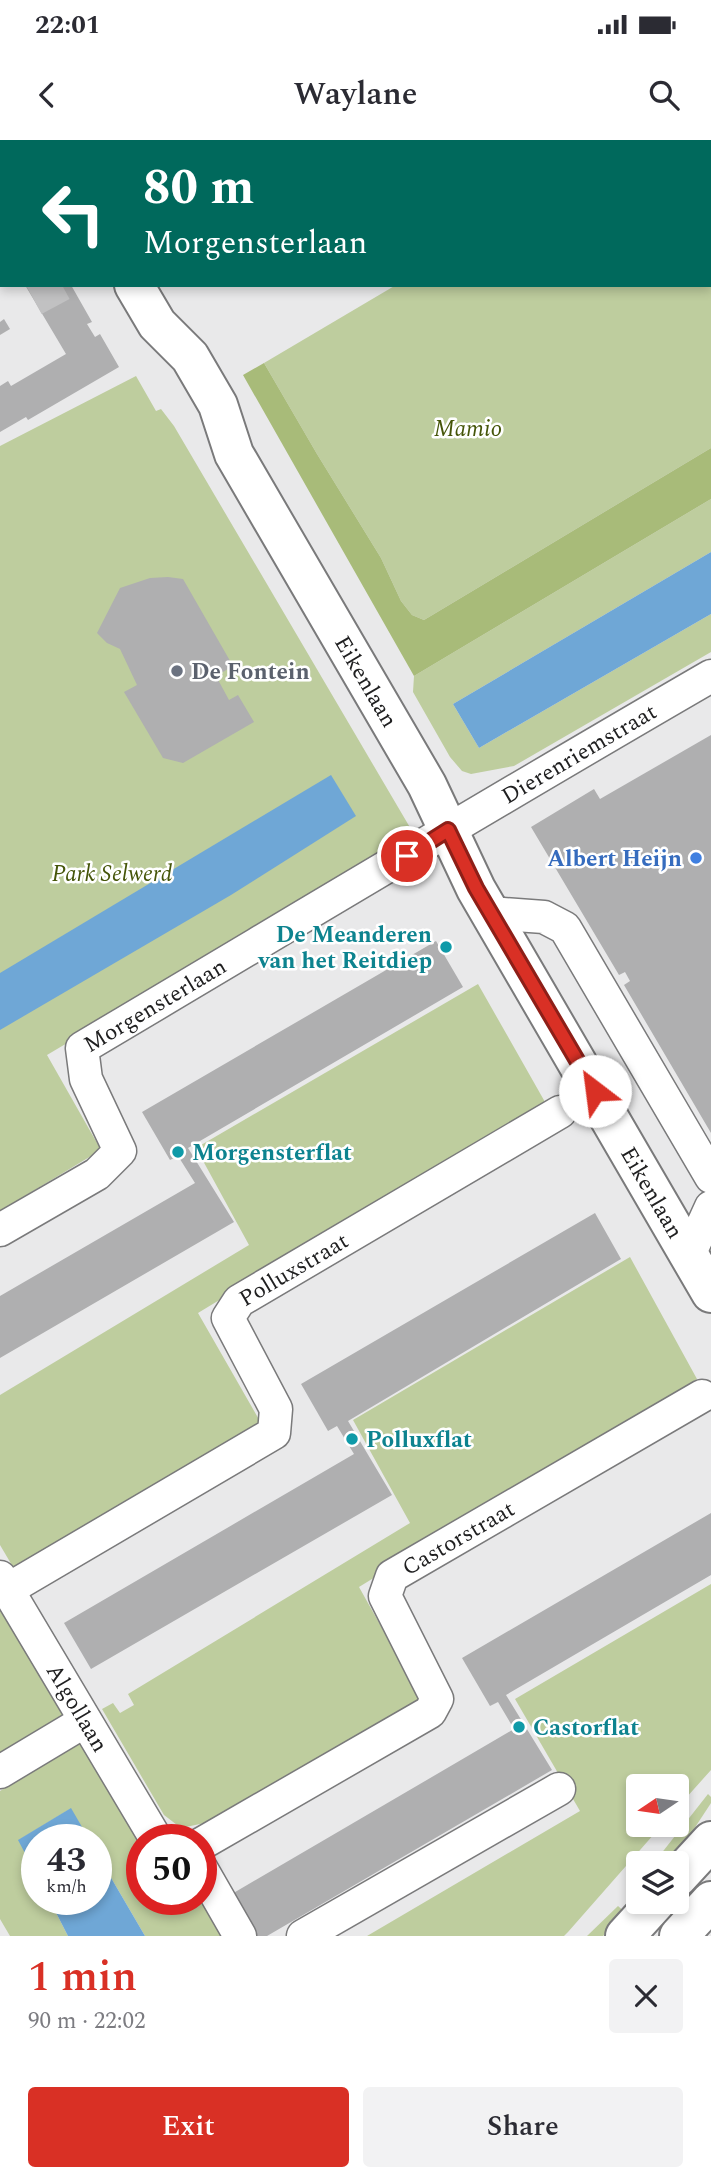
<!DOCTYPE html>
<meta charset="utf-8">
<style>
:root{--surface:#fff;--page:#f2f2f3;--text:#2b2b33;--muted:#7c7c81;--accent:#d93025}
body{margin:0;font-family:Spectral,serif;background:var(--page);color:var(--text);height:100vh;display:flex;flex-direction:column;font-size:26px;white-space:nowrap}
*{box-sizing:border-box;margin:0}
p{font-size:23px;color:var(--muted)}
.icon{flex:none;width:38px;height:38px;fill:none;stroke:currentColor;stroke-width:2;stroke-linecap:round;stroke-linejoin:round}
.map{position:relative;height:1796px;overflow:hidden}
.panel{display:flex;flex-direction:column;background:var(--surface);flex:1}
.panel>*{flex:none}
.top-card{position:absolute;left:0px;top:0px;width:712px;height:147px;box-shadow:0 4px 10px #0003;background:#00695c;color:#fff;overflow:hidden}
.needle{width:46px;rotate:257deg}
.fabs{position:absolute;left:626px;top:1634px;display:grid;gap:14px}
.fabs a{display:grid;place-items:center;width:63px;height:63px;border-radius:7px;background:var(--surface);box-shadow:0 4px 10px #0003;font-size:35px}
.speed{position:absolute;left:21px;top:1684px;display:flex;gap:14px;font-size:35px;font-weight:700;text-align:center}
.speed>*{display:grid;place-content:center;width:91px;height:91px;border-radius:50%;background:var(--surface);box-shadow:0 4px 10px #0003;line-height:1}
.speed small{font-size:18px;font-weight:400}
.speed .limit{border:10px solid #d22;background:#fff;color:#111}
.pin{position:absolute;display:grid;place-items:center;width:60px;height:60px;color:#fff;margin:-30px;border:4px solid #fff;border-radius:50%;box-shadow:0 2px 7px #0007}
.me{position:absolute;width:77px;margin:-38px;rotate:330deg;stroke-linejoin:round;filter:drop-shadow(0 0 5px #0008)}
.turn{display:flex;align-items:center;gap:24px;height:147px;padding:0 28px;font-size:32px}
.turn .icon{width:91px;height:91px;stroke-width:2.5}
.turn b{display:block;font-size:49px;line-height:60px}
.round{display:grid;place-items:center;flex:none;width:74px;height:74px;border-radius:7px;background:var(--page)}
.summary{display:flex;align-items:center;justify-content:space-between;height:119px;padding:0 28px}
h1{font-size:42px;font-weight:600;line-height:52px;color:var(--accent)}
.action{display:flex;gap:14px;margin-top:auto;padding:14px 28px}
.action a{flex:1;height:80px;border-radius:7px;background:var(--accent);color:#fff;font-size:28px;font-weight:600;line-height:80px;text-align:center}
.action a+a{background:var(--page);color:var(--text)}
.status{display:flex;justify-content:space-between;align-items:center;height:49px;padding:0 35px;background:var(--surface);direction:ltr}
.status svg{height:19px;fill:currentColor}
header{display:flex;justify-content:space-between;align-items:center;height:91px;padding:0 28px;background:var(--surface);font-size:32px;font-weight:600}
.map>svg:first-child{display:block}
.green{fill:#becd9e}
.forest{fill:#a8bb79}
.water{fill:#6fa7d6}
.building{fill:#afafb0}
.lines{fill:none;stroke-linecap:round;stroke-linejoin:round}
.minor-tunnel{stroke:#c1c1c2;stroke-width:32;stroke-dasharray:32 16;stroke-linecap:butt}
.minor-casing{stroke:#7a7a7b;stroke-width:35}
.major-casing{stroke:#7a7a7b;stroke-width:42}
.minor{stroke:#fff;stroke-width:32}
.major{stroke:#fff;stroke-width:38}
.route-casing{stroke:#8d1f18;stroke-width:18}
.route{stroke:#d93025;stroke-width:12}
.worship-dot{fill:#6b7280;stroke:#fff;stroke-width:2.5}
.shop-dot{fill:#3f7fe0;stroke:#fff;stroke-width:2.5}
.culture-dot{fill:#0f9aa8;stroke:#fff;stroke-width:2.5}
.labels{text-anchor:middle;stroke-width:5;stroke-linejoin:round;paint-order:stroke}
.park-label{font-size:23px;font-style:italic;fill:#455509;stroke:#fff}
.worship-label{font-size:23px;font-weight:bold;fill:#5b616d;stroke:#fff;text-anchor:start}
.street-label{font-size:23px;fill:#202021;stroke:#fff}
.shop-label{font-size:23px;font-weight:bold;fill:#366cbe;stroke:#fff;text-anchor:end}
.culture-label{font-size:23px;font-weight:bold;fill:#0d838f;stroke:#fff;text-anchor:start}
</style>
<div class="status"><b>22:01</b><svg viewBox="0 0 49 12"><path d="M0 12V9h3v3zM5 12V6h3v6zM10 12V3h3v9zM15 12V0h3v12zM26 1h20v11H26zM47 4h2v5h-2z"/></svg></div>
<header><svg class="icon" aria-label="back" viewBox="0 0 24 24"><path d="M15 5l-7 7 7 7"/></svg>Waylane<svg class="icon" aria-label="search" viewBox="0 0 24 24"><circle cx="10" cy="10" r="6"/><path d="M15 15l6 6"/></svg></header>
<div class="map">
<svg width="711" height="1796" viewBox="0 0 711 1796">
<rect width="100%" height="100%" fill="#e9e9ea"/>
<g class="green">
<polygon points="524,0 711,0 711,308 424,480 412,475 401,461 381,418 317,314 264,223 396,145 710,145 710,2 522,2"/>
<polygon points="136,236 156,271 161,269 174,286 415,696 47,915 101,1010 0,1071 0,306"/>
<polygon points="711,359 711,412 453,564 479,608 711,474 711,512 514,626 471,634 462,631 450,617 413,552 414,536"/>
<polygon points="478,844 545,962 198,1173 261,1283 13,1427 0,1405 0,1255 249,1105 196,1008"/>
<polygon points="630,1117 697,1239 359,1447 424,1563 219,1680 181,1688 164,1675 102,1569 113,1563 120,1573 134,1565 128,1554 410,1383 353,1280"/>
<polygon points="711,1444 711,1630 677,1668 677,1647 639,1647 639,1685 662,1685 568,1792 564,1796 367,1796 580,1671 515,1559"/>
<polygon points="0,1458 69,1572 0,1613"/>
<polygon points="84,1600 142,1699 142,1759 201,1759 228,1796 145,1796 96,1712 96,1699 89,1699 70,1669 19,1700 37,1736 37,1759 49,1759 68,1796 10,1796 0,1779 0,1651"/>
<polygon points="708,1654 711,1657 711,1663 671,1724 653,1724"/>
<polygon points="618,1766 626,1773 603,1796 587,1796"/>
</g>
<polygon class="forest" points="264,223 317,314 381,418 401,461 412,475 424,480 711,308 711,359 414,536 243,235"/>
<g class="water">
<polygon points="711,412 711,474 479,608 453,564"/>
<polygon points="331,635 356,676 231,755 0,890 0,833"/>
<polygon points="71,1668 89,1699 37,1699 37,1736 18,1700"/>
<polygon points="96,1712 145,1796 68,1796 49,1759 96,1759"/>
</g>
<g class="building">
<polygon points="25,145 71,145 92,182 87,184 95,197 100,194 119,227 28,280 26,277 0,292 0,246 8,241 11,246 66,214"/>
<polygon points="4,179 10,189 0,195 0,182"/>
<polygon points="168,437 183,439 233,526 216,536 229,560 238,555 254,582 183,623 163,618 124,552 137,545 120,509 107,503 97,493 120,448 150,438"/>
<polygon points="711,595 711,993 624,845 630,841 625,832 619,835 531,687 594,649 600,659"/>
<polygon points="436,801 463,847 188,1008 234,1082 0,1218 0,1156 195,1043 178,1016 170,1020 142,972"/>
<polygon points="595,1073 621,1119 348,1281 392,1355 91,1529 64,1483 354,1314 337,1286 328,1291 301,1244"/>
<polygon points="711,1373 711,1435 506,1555 552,1630 267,1796 247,1796 225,1758 514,1589 498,1562 490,1566 462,1518"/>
</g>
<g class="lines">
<polyline class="minor-tunnel" points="34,160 62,145"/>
<defs>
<g id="minor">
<polyline points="490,773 544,777 565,788 711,1037"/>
<path id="s1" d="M0,1090l97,-56 23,-23 -34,-72 -4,-31c209,-124 418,-250 629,-372"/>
<polyline points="689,1115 711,1067"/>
<path id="s2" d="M0,1437l156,262"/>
<path id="s3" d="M7,1450l267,-157 2,-24 -48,-91 11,-17 321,-189"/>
<polyline points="0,1632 85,1581"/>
<path id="s4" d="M201,1704l229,-132 7,-13 -52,-103 7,-20 310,-180"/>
<polyline points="201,1728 240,1796"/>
<polyline points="303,1796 559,1649"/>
</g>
<g id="major">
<polyline points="49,0 50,2"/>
<path id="s5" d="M134,145l23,39 33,33 28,48 16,49 193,331 49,104 235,404"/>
<polyline points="677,1738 711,1701"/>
<polyline points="625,1796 656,1762"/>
<polyline points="679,1796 711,1761"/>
</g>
</defs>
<use href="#minor" class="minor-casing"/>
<use href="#major" class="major-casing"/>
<use href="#minor" class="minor"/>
<use href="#major" class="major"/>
</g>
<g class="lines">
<defs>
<polyline id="route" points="407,716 448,690 476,748 595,951"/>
</defs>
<use href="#route" class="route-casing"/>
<use href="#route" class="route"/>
</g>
<circle class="worship-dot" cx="177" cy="531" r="7"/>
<circle class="shop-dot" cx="696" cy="718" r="7"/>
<g class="culture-dot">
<circle cx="446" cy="807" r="7"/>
<circle cx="178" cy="1012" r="7"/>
<circle cx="352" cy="1299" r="7"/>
<circle cx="519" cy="1587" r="7"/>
</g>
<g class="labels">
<g class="park-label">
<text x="468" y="296">Mamio</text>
<text x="112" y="741">Park Selwerd</text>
</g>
<g class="worship-label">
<text x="191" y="539">De Fontein</text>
</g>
<g class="street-label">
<text dy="8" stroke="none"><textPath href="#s5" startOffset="462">Eikenlaan</textPath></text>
<text dy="8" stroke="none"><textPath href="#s1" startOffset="833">Dierenriemstraat</textPath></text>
<text dy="8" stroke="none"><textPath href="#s1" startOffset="340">Morgensterlaan</textPath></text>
<text dy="8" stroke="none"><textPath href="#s5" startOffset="1048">Eikenlaan</textPath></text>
<text dy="8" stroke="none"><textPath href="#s3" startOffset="520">Polluxstraat</textPath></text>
<text dy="8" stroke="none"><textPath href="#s4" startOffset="492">Castorstraat</textPath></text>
<text dy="8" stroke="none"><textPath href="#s2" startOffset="152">Algollaan</textPath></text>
</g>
<g class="shop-label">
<text x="682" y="726">Albert Heijn</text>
</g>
<g class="culture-label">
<text x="432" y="802" text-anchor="end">De Meanderen<tspan x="432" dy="26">van het Reitdiep</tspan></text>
<text x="192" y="1020">Morgensterflat</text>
<text x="366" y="1307">Polluxflat</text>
<text x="533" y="1595">Castorflat</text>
</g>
</g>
</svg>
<div class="fabs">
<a><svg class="needle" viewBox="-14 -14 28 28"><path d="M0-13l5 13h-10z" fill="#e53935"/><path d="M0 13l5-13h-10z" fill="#7c7c81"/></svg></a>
<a><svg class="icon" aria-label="layers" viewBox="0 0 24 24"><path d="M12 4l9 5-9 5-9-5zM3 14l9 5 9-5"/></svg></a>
</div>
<div class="speed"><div>43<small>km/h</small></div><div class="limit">50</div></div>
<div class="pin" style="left:407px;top:716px;background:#d93025"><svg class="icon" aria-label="arrive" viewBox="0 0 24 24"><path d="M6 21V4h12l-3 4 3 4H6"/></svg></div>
<svg class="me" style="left:595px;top:951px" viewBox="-20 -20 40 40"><circle r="19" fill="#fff"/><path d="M0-13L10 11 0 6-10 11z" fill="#d93025"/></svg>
<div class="top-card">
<div class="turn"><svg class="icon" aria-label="left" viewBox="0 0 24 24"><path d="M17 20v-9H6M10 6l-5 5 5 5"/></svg><div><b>80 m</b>Morgensterlaan</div></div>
</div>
</div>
<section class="panel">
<div class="summary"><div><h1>1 min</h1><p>90 m · 22:02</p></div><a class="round"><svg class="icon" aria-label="close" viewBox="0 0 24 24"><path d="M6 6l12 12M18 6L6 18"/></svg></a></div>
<div class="action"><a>Exit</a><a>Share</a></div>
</section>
